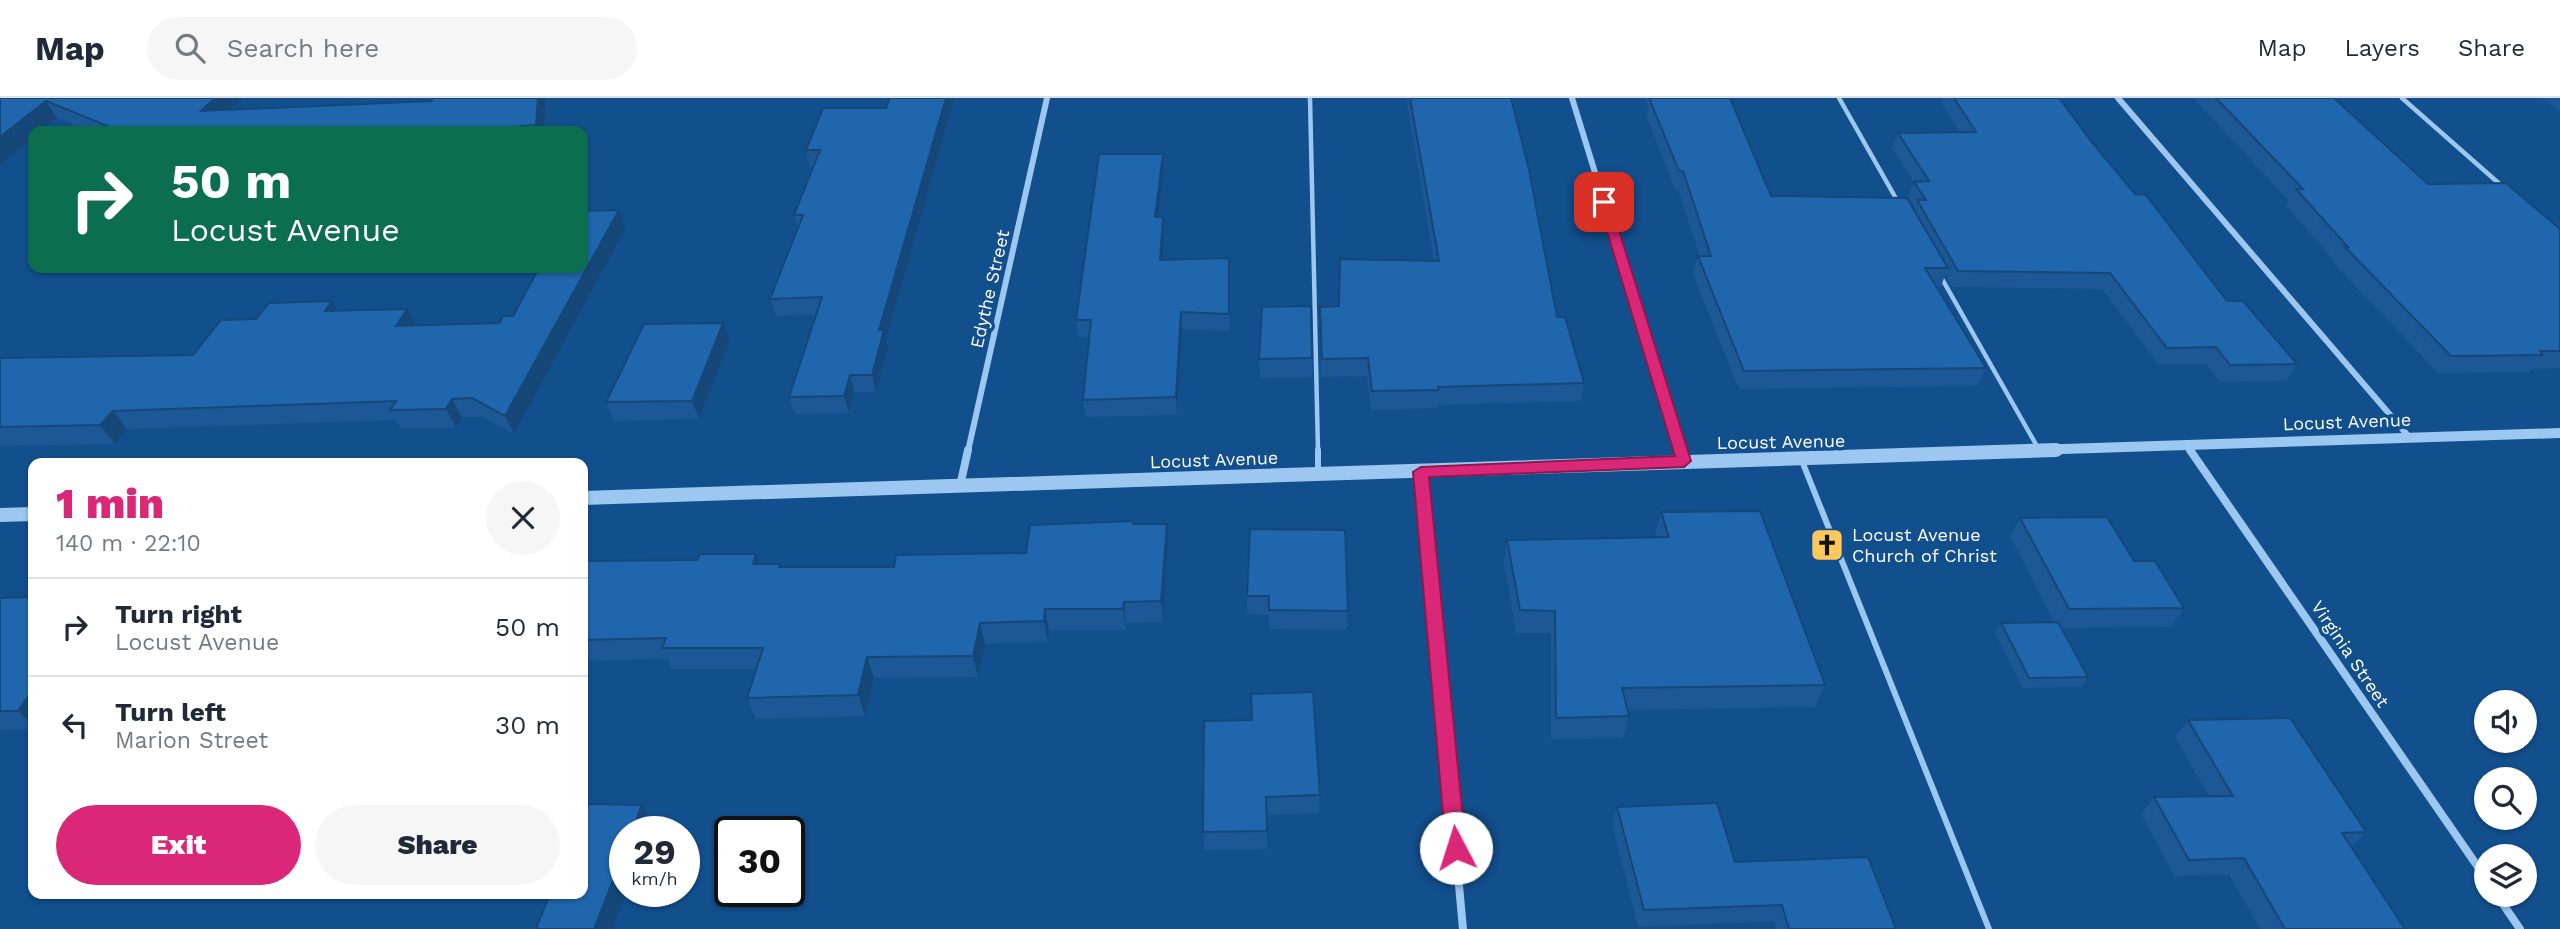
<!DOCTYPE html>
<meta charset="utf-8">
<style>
:root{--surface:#fff;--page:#f6f6f7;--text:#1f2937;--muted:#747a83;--line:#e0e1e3;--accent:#db2777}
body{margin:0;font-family:"Work Sans",sans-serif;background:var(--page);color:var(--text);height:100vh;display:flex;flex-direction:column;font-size:26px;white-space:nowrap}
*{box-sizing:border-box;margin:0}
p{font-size:23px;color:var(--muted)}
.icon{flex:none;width:38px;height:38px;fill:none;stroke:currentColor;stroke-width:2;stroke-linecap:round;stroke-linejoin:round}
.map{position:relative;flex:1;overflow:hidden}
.sheet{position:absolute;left:28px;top:360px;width:560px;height:441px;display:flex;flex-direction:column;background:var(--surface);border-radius:14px;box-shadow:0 2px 5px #0004}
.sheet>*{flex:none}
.hud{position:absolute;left:28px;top:28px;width:560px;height:147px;border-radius:14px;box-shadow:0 2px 5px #0004;background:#0b6e4f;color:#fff;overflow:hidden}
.controls{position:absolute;left:2474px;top:592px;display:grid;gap:14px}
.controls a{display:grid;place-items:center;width:63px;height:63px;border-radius:50%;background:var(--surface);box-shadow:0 2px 5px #0004;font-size:35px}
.speed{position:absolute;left:609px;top:718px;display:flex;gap:14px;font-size:35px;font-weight:700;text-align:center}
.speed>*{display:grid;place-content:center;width:91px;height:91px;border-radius:50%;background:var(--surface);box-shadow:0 2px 5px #0004;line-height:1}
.speed small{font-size:18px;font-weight:400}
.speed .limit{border:4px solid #111;border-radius:10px;background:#fff;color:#111}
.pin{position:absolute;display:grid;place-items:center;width:60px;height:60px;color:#fff;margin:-30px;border-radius:14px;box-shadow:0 4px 10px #0006}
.me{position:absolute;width:77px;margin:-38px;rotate:355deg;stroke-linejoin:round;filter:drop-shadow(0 0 5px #0008)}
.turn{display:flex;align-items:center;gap:24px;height:147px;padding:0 28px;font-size:32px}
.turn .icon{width:91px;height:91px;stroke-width:2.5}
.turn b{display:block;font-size:49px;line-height:60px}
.round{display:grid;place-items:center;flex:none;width:74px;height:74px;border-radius:37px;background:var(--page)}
.overview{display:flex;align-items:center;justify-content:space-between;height:119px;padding:0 28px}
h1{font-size:42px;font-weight:800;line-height:52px;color:var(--accent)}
.primary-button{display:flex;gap:14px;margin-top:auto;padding:14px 28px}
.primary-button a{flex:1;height:80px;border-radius:42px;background:var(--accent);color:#fff;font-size:28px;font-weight:800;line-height:80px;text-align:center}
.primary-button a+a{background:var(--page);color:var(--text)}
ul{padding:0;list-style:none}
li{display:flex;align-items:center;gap:21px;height:98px;padding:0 28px;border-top:2px solid var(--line)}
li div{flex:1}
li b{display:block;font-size:26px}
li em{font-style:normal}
header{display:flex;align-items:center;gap:42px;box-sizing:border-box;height:98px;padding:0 35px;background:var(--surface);border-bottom:2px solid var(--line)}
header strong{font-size:33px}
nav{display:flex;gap:38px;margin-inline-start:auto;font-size:24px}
.search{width:490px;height:63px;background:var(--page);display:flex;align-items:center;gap:18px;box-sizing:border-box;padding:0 24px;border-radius:38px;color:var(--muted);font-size:26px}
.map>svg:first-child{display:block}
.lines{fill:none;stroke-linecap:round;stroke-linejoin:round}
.service-far1{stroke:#9cc7f1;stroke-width:4.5}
.service{stroke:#9cc7f1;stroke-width:6}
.minor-far1{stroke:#9cc7f1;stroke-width:6}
.minor{stroke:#9cc7f1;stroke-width:8}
.tertiary-far1{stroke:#9cc7f1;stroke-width:10}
.tertiary{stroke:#9cc7f1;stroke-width:14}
.wall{fill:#1c5895}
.shaded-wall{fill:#164779}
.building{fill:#2066ad;stroke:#164779;stroke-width:2}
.route{fill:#db2777;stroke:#8e194d;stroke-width:2}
.labels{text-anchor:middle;stroke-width:7;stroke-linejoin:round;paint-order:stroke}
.street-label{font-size:18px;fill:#fff;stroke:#124f8d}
.poi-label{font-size:18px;fill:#fff;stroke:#124f8d;text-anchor:start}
</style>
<header>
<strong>Map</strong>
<div class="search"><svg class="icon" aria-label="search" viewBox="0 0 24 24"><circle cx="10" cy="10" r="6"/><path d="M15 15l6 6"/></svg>Search here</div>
<nav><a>Map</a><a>Layers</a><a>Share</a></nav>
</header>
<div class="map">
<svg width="2560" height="831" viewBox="0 0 2560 831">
<rect width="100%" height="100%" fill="#124f8d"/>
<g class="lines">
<g class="service-far1">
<polyline points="1310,0 1318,353"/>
<polyline points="1839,0 1898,104"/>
<polyline points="2402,0 2503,89"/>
<polyline points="1941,179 2038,350"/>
</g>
<g class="service">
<polyline points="1318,352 1318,373"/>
<polyline points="1802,363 1989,831"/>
</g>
<g class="minor-far1">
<polyline points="1572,0 1681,353"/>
<polyline points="2118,0 2410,340"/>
<polyline points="2188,348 2192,353"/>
<polyline points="968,353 1047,0"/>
</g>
<g class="minor">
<polyline points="1680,352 1684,363"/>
<polyline points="2190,352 2487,782"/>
<polyline points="1421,374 1463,831"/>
<polyline points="960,388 968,352"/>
<polyline points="2496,796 2520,831"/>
</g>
<polyline class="tertiary-far1" points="2003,353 2560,335"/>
<g class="tertiary">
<polyline points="583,400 2056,352"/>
<polyline points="0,417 33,416"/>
</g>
</g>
<g class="wall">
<polygon points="0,0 230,12 431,3 433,0 546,0 544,33 89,33 57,20"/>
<polygon points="1406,0 1511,0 1557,219 1584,285 1581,303 1437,307 1436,310 1371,312 1367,278 1321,279 1320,209 1339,208 1340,161 1434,163"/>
<polygon points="1645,0 1730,0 1771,98 1914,112 1915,110 1908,99 1914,84 1892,50 1898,35 1960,34 1941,5 1943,0 2059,0 2094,47 2227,203 2297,266 2286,283 2220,284 2206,266 2158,266 2102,191 1952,189 1945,177 1941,189 1936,188 1986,270 1977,288 1739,291 1693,176 1698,158 1700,158 1678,91 1675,91 1646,17 1648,8"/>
<polygon points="2193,0 2334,0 2428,86 2560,131 2560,270 2532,271 2529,274 2438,275 2334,166 2335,164 2286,108 2289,103"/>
<polygon points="2542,0 2560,0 2560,14"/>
<polygon points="823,10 888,250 876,294 854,294 849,315 795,316 789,299 816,217 776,218 770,201 798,130 794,117 813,68 810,69 806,52"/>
<polygon points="1163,56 1164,72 1158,119 1164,136 1162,162 1229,160 1230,233 1182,231 1177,317 1085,319 1083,302 1089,239 1078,239 1076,222"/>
<polygon points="619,112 626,130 514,336 482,319 462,319 456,330 401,330 395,322 127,331 115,346 0,348 0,260 193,257 256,221 338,213 407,211 416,227 499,225 513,218"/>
<polygon points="730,243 699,321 614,323 606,304"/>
<polygon points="1312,260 1312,279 1260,280 1259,261"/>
<polygon points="1661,414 1825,587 1815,609 1628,612 1629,618 1623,640 1551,641 1551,535 1516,535 1504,465 1507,442 1656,440 1655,437"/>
<polygon points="2020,420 2134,463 2184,510 2171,529 2061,530 2088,579 2082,589 2023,590 1995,535 2001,525 2054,524 2010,438"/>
<polygon points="1133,423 1134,426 1168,447 1163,524 1126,525 1126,532 1049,532 1048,544 985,546 978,579 874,580 865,618 756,621 747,600 756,571 672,571 667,561 583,563 583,463 760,466 782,469 894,469 1026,455"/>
<polygon points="1345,432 1348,513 1347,532 1269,531 1269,517 1247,516 1247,498"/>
<polygon points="33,499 33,631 0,632 0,500"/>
<polygon points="2188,622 2366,734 2351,749 2405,831 2260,831 2229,777 2174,778 2141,716 2154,699 2209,698 2175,639"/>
<polygon points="1204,623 1320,697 1319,715 1267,717 1267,751 1204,752 1203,734"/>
<polygon points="1617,709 1735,764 1896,831 1776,831 1774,823 1638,829 1612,726"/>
</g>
<g class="shaded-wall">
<polygon points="215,0 243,0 211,31 201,13"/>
<polygon points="538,0 546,0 544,33 538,33 536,27"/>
<polygon points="946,0 954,0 886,242 888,250 876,294 872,277 879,232"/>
<polygon points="46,3 57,20 41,33 33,33 33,40 0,67 0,39"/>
<polygon points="1163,56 1164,72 1156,136 1155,119"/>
<polygon points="619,112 626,130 514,336 505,318"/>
<polygon points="1163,119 1164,136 1162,179 1160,162"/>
<polygon points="332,203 343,221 325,213"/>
<polygon points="407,211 417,229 396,228"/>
<polygon points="1181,214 1182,231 1177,317 1176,299"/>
<polygon points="723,225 730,243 699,321 692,303"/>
<polygon points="850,277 854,294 849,315 844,298"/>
<polygon points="452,301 462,319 456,330 446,311"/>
<polygon points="113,313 127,331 115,346 100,327"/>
<polygon points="1167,426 1168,447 1163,524 1161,503"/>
<polygon points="756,456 765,477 753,466"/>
<polygon points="1124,504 1126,525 1126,532 1123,511"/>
<polygon points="1045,511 1049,532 1048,544 1044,523"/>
<polygon points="980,525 985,546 978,579 973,558"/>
<polygon points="867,559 874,580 865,618 858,597"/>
<polygon points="30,596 33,599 33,627 18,613"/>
<polygon points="642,707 653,725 649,733 632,733"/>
<polygon points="625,752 625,793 627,793 612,831 594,831"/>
</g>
<g class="building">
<polygon points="0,0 215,0 201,13 431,3 433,0 538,0 536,27 460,33 120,33 46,3 0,39"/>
<polygon points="890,0 946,0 879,232 884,232 872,277 850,277 844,298 789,299 822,199 770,201 803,117 794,117 820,52 806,52 823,10 886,10"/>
<polygon points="1410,0 1511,0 1529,72 1557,219 1565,219 1584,285 1438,289 1438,292 1372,293 1368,260 1322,261 1320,209 1339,208 1340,161 1439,163"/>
<polygon points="1649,0 1730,0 1771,98 1907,100 1948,170 1925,170 1986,270 1744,273 1698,158 1711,158 1683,73 1679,73"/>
<polygon points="1954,0 2059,0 2094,47 2135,96 2146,97 2227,203 2243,203 2297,266 2230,267 2216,249 2167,250 2110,175 1958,173 1917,102 1926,102 1914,84 1929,83 1898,35 1976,34"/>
<polygon points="2216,0 2334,0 2428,86 2506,85 2560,131 2560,253 2540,253 2543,257 2451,258 2345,149 2348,149 2296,91 2303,91"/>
<polygon points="1099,56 1163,56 1155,119 1163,119 1160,162 1229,160 1229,216 1181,214 1176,299 1083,302 1091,222 1076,222"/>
<polygon points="619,112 505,318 472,300 452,301 446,311 390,312 396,303 113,313 100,327 0,329 0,260 193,257 221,222 256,221 269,205 332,203 325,213 407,211 396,228 499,225 503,218 513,218 539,170 583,170 583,113"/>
<polygon points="1311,208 1312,260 1259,261 1262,209"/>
<polygon points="723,225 692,303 606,304 644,226"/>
<polygon points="1760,413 1825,587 1622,590 1629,618 1556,620 1555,513 1520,512 1507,442 1669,439 1661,414"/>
<polygon points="2107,419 2134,463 2155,463 2184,510 2069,511 2020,420"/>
<polygon points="1133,423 1133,426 1167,426 1161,503 1124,504 1123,511 1045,511 1044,523 980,525 973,558 867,559 858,597 747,600 763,550 662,550 666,540 583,542 583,463 697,462 700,456 756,456 753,466 781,466 779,469 894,469 896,457 1026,455 1030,427"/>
<polygon points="1250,431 1345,432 1348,513 1269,512 1269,498 1247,498"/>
<polygon points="33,499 33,596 30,596 18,613 0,613 0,500"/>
<polygon points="2058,524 2088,579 2029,580 2001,525"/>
<polygon points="1313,594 1320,697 1266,699 1267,733 1203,734 1204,623 1252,622 1251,596"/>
<polygon points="2290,620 2366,734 2342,735 2405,831 2285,831 2244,760 2189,762 2154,699 2233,698 2188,622"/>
<polygon points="1717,705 1735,764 1868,759 1896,831 1789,831 1782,807 1644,812 1617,709"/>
<polygon points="588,706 642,707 632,733 625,733 625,752 594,831 536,831 550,796 583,796 583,718"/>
</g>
<polygon class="route" points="1604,100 1610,104 1691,363 1684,369 1429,379 1466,750 1463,757 1456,759 1449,757 1446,750 1413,374 1421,369 1675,358 1598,104"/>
<defs>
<symbol id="church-square" viewBox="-11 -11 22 22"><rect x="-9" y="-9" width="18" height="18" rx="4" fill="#ffc75c" stroke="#124f8d"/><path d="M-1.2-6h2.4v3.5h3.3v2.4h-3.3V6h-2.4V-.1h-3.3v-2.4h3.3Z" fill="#111"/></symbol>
</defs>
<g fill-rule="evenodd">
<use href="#church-square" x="1808" y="428" width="38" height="38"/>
</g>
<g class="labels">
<g class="street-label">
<text transform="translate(990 191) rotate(-77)" y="6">Edythe Street</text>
<text transform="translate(2347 324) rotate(-2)" y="6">Locust Avenue</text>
<text transform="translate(1781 344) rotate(-1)" y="6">Locust Avenue</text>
<text transform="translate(1214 362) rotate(-2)" y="6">Locust Avenue</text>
<text transform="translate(2350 556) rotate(56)" y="6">Virginia Street</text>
</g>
<g class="poi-label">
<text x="1852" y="443">Locust Avenue<tspan x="1852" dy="21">Church of Christ</tspan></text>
</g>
</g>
</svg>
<div class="controls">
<a><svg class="icon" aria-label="sound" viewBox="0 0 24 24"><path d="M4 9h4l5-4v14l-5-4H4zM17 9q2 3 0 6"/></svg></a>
<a><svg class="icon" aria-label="search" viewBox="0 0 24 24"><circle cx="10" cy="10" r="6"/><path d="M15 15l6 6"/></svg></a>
<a><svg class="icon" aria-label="layers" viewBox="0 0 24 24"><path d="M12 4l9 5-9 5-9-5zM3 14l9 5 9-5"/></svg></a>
</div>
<div class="speed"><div>29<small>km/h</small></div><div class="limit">30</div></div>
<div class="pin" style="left:1604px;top:104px;background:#d93025"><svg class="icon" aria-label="arrive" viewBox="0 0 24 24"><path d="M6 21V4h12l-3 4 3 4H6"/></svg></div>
<svg class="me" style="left:1456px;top:750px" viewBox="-20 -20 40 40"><circle r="19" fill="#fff"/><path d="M0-13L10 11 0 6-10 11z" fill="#db2777"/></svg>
<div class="hud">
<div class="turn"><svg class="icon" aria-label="right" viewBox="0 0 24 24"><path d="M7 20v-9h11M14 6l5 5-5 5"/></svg><div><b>50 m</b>Locust Avenue</div></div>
</div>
<section class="sheet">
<div class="overview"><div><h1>1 min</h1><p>140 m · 22:10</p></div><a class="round"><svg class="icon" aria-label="close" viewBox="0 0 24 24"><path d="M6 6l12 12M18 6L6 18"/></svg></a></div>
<ul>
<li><svg class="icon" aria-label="right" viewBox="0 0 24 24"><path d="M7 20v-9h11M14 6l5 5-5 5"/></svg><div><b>Turn right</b><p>Locust Avenue</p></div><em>50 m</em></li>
<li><svg class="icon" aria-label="left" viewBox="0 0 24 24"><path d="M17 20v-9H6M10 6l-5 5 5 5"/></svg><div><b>Turn left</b><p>Marion Street</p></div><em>30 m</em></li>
</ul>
<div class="primary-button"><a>Exit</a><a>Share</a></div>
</section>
</div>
